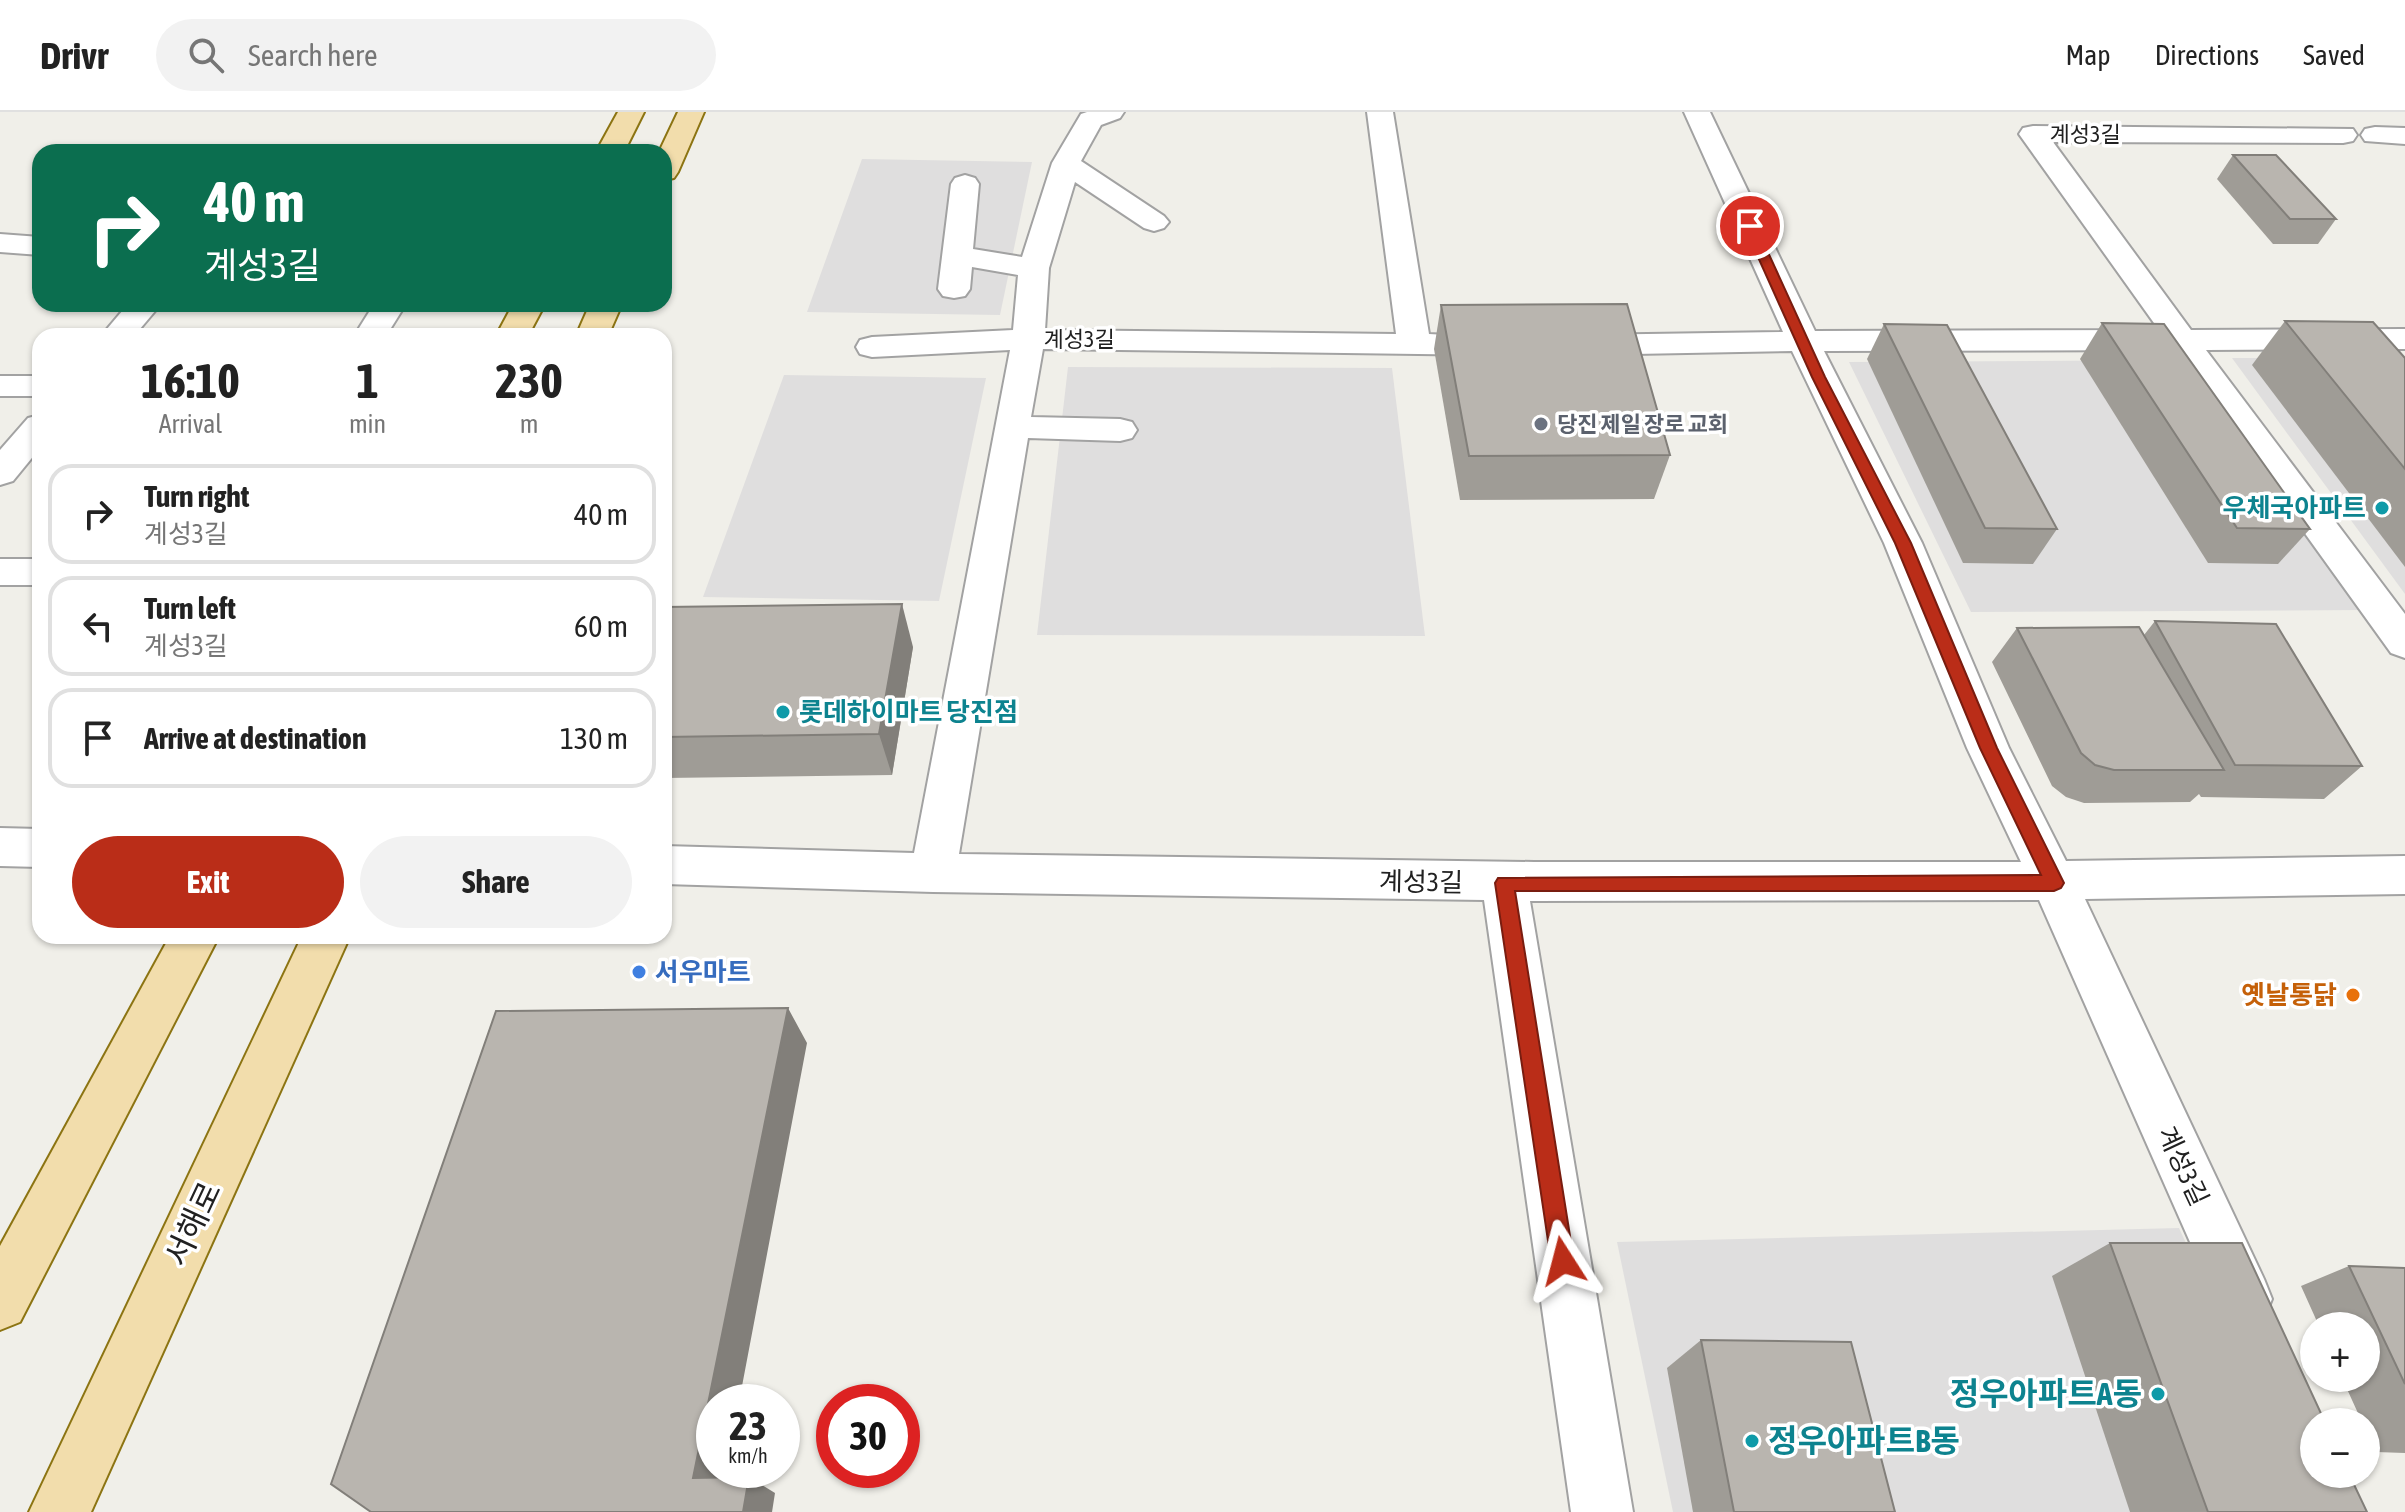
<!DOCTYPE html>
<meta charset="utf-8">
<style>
:root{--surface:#fff;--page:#f2f2f2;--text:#222;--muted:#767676;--line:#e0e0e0;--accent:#ba2d18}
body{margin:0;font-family:"Asap Condensed","Noto Sans KR",sans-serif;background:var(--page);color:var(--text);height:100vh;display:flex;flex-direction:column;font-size:30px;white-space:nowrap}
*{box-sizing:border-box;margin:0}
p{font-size:26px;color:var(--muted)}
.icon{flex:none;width:44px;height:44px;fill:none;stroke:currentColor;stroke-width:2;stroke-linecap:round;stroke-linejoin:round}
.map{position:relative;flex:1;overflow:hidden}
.sheet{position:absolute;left:32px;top:216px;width:640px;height:616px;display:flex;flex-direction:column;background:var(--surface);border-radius:24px;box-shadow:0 2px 6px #0004}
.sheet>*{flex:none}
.hud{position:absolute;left:32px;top:32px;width:640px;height:168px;border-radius:24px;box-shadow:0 2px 6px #0004;background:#0b6e4f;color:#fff;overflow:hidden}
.tools{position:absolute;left:2300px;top:1200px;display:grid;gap:16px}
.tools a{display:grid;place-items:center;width:80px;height:80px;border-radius:50%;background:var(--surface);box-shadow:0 2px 6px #0004;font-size:40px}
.speed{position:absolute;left:696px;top:1272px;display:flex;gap:16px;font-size:40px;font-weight:700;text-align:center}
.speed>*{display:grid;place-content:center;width:104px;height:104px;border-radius:50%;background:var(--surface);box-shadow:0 2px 6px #0004;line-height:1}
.speed small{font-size:20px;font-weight:400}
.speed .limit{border:12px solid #d22;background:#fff;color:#111}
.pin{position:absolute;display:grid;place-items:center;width:68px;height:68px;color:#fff;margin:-34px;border:4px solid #fff;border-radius:50%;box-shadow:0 2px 8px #0007}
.me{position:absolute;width:88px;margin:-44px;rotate:351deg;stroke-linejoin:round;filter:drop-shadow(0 0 6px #0008)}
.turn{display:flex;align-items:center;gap:28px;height:168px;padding:0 40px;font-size:36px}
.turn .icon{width:104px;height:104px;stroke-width:2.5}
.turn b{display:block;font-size:56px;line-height:68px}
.eta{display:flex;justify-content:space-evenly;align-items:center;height:136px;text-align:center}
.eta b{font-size:48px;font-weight:700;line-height:56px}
.cta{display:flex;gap:16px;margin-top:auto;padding:16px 40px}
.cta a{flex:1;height:92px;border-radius:48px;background:var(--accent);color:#fff;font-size:32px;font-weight:700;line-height:92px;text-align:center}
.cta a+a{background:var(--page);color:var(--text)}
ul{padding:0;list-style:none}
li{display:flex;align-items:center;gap:24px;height:100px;margin:0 16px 12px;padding:0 24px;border:4px solid var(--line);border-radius:24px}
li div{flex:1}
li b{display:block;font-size:30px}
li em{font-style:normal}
header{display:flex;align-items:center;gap:48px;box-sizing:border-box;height:112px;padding:0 40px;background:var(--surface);border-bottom:2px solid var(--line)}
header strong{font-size:38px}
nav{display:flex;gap:44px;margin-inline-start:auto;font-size:28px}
.search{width:560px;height:72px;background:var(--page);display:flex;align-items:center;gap:20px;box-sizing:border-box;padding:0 28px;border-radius:44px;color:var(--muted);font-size:30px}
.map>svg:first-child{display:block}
.residential{fill:#dfdede}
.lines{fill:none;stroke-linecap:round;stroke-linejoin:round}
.minor-casing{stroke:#a2a2a2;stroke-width:4}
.major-casing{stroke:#8c7412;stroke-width:4}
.minor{fill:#fff;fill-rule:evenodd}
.major{fill:#f2ddac;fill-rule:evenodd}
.wall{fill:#9f9c96}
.shaded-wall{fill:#827f7a}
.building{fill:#b9b5af;stroke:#827f7a;stroke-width:2}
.route{fill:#ba2d18;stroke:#791d10;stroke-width:2}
.worship-dot{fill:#6b7280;stroke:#fff;stroke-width:3}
.culture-dot{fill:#0f9aa8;stroke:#fff;stroke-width:3}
.shop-dot{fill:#3f7fe0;stroke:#fff;stroke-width:3}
.food-dot{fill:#e8710a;stroke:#fff;stroke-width:3}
.labels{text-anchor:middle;stroke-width:7;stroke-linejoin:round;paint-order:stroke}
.far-street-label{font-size:22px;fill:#212121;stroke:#fff}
.far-worship-label{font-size:22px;font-weight:bold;fill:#5b616d;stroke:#fff;text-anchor:start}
.culture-label{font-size:26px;font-weight:bold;fill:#0d838f;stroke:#fff;text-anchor:end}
.street-label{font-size:26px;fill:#212121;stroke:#fff}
.shop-label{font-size:26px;font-weight:bold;fill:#366cbe;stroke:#fff;text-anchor:start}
.food-label{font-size:26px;font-weight:bold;fill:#c56008;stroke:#fff;text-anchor:end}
.near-street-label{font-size:32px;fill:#212121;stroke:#fff}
.near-culture-label{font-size:32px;font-weight:bold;fill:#0d838f;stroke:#fff;text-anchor:end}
</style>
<header>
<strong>Drivr</strong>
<div class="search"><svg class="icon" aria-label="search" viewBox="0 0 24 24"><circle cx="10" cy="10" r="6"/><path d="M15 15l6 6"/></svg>Search here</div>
<nav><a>Map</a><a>Directions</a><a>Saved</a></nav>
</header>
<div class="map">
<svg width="2405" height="1400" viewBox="0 0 2405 1400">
<rect width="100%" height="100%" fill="#f0efe9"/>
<g class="residential">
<polygon points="862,47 1032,50 1000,203 807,200"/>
<polygon points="2232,246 2347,246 2405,263 2405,482"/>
<polygon points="2180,248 2364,498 1971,500 1849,250"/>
<polygon points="1068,255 1392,256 1425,524 1037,523"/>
<polygon points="784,263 986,266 939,489 703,485"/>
<polygon points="2179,1116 2311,1400 1673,1400 1617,1130"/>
</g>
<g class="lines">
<defs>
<g id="minor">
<polygon points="1087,0 1124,0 1120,6 1101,13 1081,49 1164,104 1169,110 1164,116 1154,119 1144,116 1075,70 1049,156 1045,218 1396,222 1367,0 1393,0 1429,222 1503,226 1508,233 1503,240 1492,243 1043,237 1031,305 1120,307 1132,310 1137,318 1132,326 1120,329 1028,326 959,742 1534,750 2021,750 1967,636 1884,431 1792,239 1581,243 1570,240 1565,233 1570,226 1581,223 1783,220 1684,0 1710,0 1815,219 2159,218 2019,22 2023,16 2033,14 2353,17 2357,23 2353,29 2343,31 2053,30 2191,218 2405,217 2405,237 2206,238 2405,502 2405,546 2391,541 2173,238 1824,239 1922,431 2009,636 2066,749 2405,744 2405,782 2085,787 2264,1167 2272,1187 2264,1207 2244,1215 2224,1207 2039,788 1530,789 1633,1400 1571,1400 1484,788 933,780 664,772 664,734 914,741 1010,238 872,245 860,242 856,235 860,228 872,225 1013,218 1018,163 972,155 970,177 965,184 954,186 943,184 938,177 951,72 955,66 965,63 975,66 979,72 973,137 1022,145 1052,51 1081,2"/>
<polygon points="2375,15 2405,16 2405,32 2365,29 2361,23 2365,17"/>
<polygon points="0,122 40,125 40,143 0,140"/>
<polygon points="128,192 161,192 134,224 101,224"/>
<polygon points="374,192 406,192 386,224 354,224"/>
<rect x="0" y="264" width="40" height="20"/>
<polygon points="40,303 40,336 13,369 0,373 0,338 28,306"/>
<rect x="0" y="447" width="40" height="26"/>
<polygon points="0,716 40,717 40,755 0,754"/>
</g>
<g id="major">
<polygon points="618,0 644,0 624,40 596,40"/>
<polygon points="678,0 704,0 678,60 674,66 664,68 664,40 659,40"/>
<polygon points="513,192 545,192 528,224 496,224"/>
<polygon points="590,192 622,192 608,224 576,224"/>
<polygon points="170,824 219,824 20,1210 0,1218 0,1134"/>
<polygon points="302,824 350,824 91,1400 29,1400"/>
</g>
</defs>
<use href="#minor" class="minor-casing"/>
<use href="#major" class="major-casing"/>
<use href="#minor" class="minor"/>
<use href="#major" class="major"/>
</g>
<g class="wall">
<polygon points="2233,43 2336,107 2318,132 2273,132 2217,67"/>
<polygon points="1441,193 1670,343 1654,387 1460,388 1434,237"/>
<polygon points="2285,209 2405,246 2405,455 2252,253"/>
<polygon points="2102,211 2310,417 2278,452 2208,451 2080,247"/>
<polygon points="1884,212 2057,417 2033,452 1963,451 1867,247"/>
<polygon points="664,495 913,535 892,663 664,666"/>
<polygon points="2155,509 2362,654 2324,687 2201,685 2199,682 2190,690 2084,691 2066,685 2052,674 1992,550 2017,516 2144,523"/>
<polygon points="2110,1131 2367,1400 2130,1400 2052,1164"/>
<polygon points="2349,1154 2405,1156 2405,1341 2376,1340 2366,1319 2366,1310 2362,1310 2342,1266 2366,1266 2366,1214 2319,1214 2301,1174"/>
<polygon points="1701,1228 1895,1400 1693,1400 1667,1256"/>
</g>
<g class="shaded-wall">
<polygon points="902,492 913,535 892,663 879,622"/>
<polygon points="788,896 807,931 739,1290 714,1290 714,1358 727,1358 722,1381 693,1366"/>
<polygon points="749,1365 775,1381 772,1400 743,1400"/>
</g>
<g class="building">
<polygon points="2233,43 2276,43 2336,107 2290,107"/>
<polygon points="1627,192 1670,343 1469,344 1441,193"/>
<polygon points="2285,209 2373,210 2405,246 2405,357"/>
<polygon points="2102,211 2164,212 2310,417 2237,416"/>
<polygon points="1884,212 1947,213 2057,417 1985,416"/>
<polygon points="902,492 879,622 664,625 664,495"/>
<polygon points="2155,509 2276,512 2362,654 2235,653"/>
<polygon points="2139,515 2224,658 2114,658 2095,653 2081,641 2017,516"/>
<polygon points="788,896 693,1366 749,1365 743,1400 371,1400 331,1372 496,899"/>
<polygon points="2110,1131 2242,1131 2325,1310 2314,1310 2314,1362 2349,1362 2367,1400 2208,1400"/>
<polygon points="2349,1154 2405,1156 2405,1272"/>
<polygon points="1701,1228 1851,1230 1895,1400 1734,1400"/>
</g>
<polygon class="route" points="1750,111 1756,114 1825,265 1911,431 1997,636 2064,771 2061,776 2054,779 1515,779 1574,1149 1571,1157 1563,1160 1555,1157 1551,1149 1495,771 1498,766 2041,763 1980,636 1895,431 1812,265 1744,114"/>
<circle class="worship-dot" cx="1541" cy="312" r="8"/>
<g class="culture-dot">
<circle cx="2382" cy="396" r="8"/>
<circle cx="783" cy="600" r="8"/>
<circle cx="2158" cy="1282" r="8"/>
<circle cx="1752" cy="1329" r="8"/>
</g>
<circle class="shop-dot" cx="639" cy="860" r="8"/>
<circle class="food-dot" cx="2353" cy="883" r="8"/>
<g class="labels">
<g class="far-street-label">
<text x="2085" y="30">계성3길</text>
<text x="1079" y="235">계성3길</text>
</g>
<g class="far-worship-label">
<text x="1557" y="320">당진 제일 장로 교회</text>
</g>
<g class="culture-label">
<text x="2366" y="405">우체국아파트</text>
<text x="799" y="609" text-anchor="start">롯데하이마트 당진점</text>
</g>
<g class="street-label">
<text transform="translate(1421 770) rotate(1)" y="9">계성3길</text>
<text transform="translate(2183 1054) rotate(65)" y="9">계성3길</text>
</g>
<g class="shop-label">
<text x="655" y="869">서우마트</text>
</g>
<g class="food-label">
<text x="2337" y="892">옛날통닭</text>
</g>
<g class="near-street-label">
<text transform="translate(193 1112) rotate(-65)" y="11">서해로</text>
</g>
<g class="near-culture-label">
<text x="2142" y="1293">정우아파트A동</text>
<text x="1768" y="1340" text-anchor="start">정우아파트B동</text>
</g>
</g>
</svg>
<div class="tools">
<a>+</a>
<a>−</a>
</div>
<div class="speed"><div>23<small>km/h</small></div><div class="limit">30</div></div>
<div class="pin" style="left:1750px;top:114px;background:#d93025"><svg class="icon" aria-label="arrive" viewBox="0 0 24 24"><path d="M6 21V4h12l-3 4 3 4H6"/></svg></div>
<svg class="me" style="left:1563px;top:1149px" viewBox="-20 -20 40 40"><path d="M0-17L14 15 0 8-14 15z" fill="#ba2d18" stroke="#fff" stroke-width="4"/></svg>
<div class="hud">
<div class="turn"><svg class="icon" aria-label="right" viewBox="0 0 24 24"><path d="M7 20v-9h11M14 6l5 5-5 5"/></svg><div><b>40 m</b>계성3길</div></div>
</div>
<section class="sheet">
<div class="eta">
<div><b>16:10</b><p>Arrival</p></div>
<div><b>1</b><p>min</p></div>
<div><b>230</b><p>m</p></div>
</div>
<ul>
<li><svg class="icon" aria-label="right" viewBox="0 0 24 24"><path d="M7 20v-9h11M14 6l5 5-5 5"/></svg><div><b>Turn right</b><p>계성3길</p></div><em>40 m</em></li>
<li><svg class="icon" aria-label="left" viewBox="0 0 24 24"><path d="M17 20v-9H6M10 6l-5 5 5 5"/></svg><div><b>Turn left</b><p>계성3길</p></div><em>60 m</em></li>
<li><svg class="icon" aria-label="arrive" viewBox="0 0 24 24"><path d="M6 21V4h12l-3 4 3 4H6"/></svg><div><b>Arrive at destination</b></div><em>130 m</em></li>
</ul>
<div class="cta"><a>Exit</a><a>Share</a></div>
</section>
</div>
